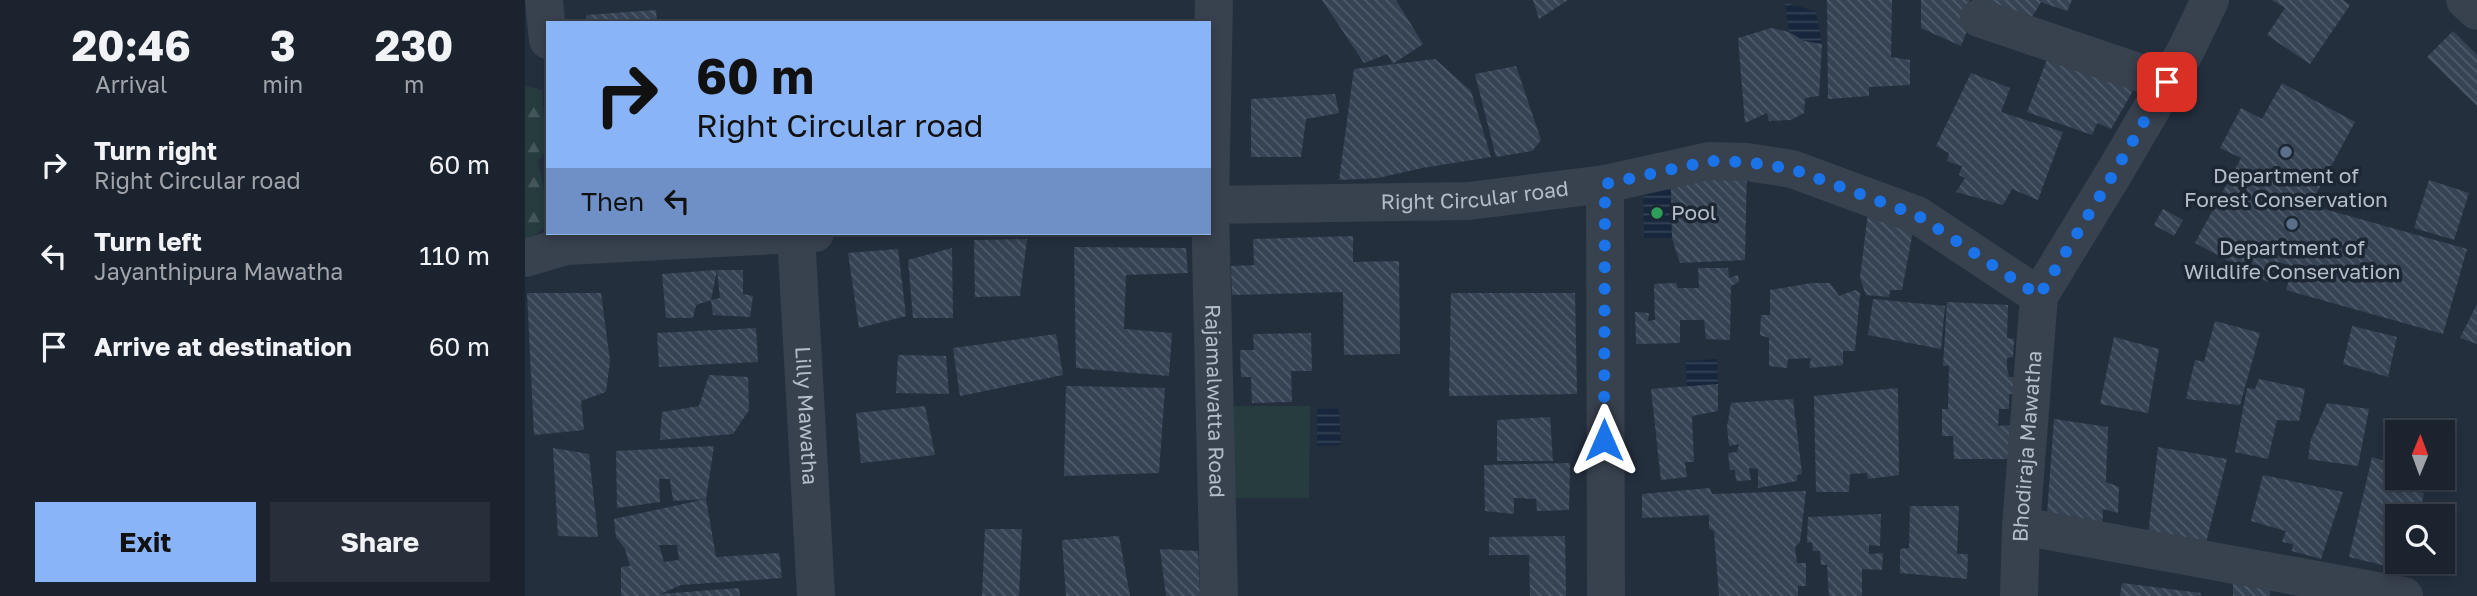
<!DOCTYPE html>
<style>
:root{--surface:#1b232e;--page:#282f3a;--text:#f1f3f6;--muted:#a0a4aa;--line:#39404a;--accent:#8ab4f8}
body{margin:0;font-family:"Golos Text",sans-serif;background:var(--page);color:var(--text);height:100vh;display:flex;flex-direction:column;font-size:26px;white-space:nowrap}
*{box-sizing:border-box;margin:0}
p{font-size:23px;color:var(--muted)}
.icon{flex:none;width:38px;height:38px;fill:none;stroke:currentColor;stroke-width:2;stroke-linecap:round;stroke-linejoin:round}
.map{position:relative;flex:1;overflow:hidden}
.side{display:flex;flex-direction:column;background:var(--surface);width:525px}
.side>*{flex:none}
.guide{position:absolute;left:21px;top:21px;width:665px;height:214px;border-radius:0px;box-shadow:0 4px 10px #0003,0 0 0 2px var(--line);background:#8ab4f8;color:#111;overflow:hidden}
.needle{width:46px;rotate:1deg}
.controls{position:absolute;left:1860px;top:420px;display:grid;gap:14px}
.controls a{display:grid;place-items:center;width:70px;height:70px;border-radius:0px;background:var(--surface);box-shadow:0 4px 10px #0003,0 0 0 2px var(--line);font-size:35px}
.pin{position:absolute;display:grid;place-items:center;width:60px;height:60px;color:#fff;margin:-30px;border-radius:14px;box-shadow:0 4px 10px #0006}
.me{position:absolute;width:77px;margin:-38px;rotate:0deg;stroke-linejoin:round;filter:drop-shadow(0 0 5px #0008)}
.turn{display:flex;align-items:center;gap:24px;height:147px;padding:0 35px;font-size:32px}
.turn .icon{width:91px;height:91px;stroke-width:2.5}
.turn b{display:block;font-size:49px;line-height:60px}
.then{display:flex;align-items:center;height:66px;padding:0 35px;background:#0003;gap:14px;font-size:26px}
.eta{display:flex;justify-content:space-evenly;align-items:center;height:119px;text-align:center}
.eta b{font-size:42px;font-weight:700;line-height:49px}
.cta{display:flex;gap:14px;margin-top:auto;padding:14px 35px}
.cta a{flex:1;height:80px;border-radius:0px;background:var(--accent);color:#111;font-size:28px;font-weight:700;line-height:80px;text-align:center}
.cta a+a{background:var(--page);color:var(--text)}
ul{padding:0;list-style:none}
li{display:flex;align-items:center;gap:21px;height:91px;padding:0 35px}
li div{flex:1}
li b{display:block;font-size:26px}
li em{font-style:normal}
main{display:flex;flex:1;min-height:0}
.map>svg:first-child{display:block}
.grass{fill:#263c3f}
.forest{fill:url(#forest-firs)}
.water{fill:url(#water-rules)}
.building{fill:url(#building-back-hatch);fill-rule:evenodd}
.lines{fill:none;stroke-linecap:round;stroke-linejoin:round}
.minor{stroke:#38414e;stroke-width:38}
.route{stroke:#1a73e8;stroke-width:12;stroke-dasharray:0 21.6}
.service-dot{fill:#5c6f8a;stroke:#1d2633;stroke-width:2.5}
.leisure-dot{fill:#2e9e5b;stroke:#1d2633;stroke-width:2.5}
.labels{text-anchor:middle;stroke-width:7;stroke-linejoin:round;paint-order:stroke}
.poi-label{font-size:21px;fill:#b4bcc9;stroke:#1d2633}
.street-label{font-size:21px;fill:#b4bcc9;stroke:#1d2633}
</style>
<main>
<section class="side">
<div class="eta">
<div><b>20:46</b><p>Arrival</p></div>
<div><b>3</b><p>min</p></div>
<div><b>230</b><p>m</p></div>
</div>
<ul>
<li><svg class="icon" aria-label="right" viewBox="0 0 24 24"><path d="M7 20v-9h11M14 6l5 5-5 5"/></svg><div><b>Turn right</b><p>Right Circular road</p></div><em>60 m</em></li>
<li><svg class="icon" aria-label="left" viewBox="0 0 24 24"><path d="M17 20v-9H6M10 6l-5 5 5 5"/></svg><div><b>Turn left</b><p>Jayanthipura Mawatha</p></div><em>110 m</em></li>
<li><svg class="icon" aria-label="arrive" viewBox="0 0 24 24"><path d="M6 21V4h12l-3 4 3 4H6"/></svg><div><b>Arrive at destination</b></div><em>60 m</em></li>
</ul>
<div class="cta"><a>Exit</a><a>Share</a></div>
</section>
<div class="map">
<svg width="1952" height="596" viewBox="0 0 1952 596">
<defs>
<pattern id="forest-firs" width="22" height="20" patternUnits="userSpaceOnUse" patternTransform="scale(1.75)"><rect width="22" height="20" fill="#263c3f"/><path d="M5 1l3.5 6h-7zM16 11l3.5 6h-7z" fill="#435659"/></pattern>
<pattern id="water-rules" width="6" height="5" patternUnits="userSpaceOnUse" patternTransform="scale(1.75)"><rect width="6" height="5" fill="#17263c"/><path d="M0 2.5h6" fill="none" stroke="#364457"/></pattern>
<pattern id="building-back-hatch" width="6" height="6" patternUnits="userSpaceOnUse" patternTransform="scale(1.75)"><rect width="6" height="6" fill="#364354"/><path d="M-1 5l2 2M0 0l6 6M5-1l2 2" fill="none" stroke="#515c6b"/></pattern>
</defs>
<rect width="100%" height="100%" fill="#242f3e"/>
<polygon class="grass" points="705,406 785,406 784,498 704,498"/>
<polygon class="forest" points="0,86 17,90 21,151 13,161 23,211 23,225 0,242"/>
<g class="water">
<polygon points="1260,3 1291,11 1297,44 1279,41 1264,32"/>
<polygon points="1118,189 1146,189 1147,238 1119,238"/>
<polygon points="1192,359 1193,384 1162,387 1161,361"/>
<polygon points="814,408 816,445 792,446 792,409"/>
</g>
<g class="building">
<polygon points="797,0 871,0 898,44 868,64 862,54 839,63"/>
<polygon points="1008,0 1043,0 1014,19"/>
<polygon points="1302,0 1367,0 1366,57 1385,60 1385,85 1344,87 1344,96 1303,99"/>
<polygon points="1396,0 1445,0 1439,10 1448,15 1436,46 1396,28"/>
<polygon points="1451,0 1547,0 1542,11 1516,2 1500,29"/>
<polygon points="1747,0 1818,0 1825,5 1785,64 1742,35 1760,8"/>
<polygon points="131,10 132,23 62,23 61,15"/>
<polygon points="1246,28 1264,32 1279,41 1297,44 1294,96 1280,98 1279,113 1266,120 1244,121 1242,113 1220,123 1213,38"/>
<polygon points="1928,31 1952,55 1952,106 1902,57"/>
<polygon points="1527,46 1613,82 1586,129 1572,123 1567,135 1502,112"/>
<polygon points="910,59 946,91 966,157 897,168 853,178 814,180 829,69"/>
<polygon points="991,66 1016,140 1007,151 971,157 950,74"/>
<polygon points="1446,73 1485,88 1476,112 1538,132 1513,200 1487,189 1478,205 1431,192 1440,178 1434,175 1437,166 1422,161 1424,153 1411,146"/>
<polygon points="1757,83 1830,122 1785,205 1942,249 1918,334 1761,290 1768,267 1754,262 1743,282 1670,243 1716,158 1695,148 1716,108 1737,119"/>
<polygon points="810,94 814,113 781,119 776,157 726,157 726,99"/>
<polygon points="1222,165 1220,260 1155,263 1147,238 1146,189"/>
<polygon points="1904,180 1944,193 1929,240 1889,228"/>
<polygon points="1638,209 1658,220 1649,236 1629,225"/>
<polygon points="1343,212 1390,220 1377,290 1365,290 1364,297 1341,295 1335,278"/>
<polygon points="828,236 828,262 874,261 875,354 819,355 818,292 707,295 706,266 729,265 728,239"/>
<polygon points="502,239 495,296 450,297 449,240"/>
<polygon points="549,247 661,248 663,273 601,275 599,329 647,333 644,376 551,368"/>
<polygon points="427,248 428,318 388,318 383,260"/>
<polygon points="373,249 381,316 334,328 323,253"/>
<polygon points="1173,268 1203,268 1204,278 1213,275 1214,282 1206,286 1205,340 1181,339 1179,320 1155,320 1155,343 1111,344 1110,312 1124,313 1123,321 1130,320 1129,284 1151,283 1153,288 1174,288"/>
<polygon points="192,270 218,270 218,294 228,296 225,317 188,315 186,300 171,305 168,318 141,318 137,274 192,270 186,300 195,298"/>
<polygon points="1287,283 1305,283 1314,296 1330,290 1335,293 1330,351 1318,351 1318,365 1284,368 1286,358 1263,359 1262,368 1244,366 1244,338 1235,335 1236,315 1245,315 1245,290"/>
<polygon points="2,293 76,293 85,361 81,392 56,401 59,430 9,435"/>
<polygon points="926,293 1050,293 1052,394 924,396"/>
<polygon points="1348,299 1420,306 1416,349 1343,335"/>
<polygon points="1422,302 1483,305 1482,338 1489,339 1488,357 1482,358 1482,368 1484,377 1489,377 1488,394 1484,394 1484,409 1474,409 1473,426 1485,425 1483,459 1429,459 1428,436 1417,436 1417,409 1423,409 1424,366 1418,366"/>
<polygon points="1952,304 1952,344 1935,338"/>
<polygon points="1690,321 1735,333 1715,405 1661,399 1670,360 1679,362"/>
<polygon points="1827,326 1872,337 1863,377 1818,364"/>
<polygon points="231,328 233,362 134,367 132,333"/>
<polygon points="786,333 787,371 766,371 767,402 727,403 726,377 716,377 715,350 729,350 728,334"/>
<polygon points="531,334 538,375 435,396 428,348"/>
<polygon points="1589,337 1634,349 1623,413 1575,404"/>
<polygon points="373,355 421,356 424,394 371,393"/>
<polygon points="184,375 223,377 224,410 208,434 135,440 137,412 174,406"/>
<polygon points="1734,379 1780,389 1774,421 1752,420 1743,459 1710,452 1722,388 1730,389"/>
<polygon points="1193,384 1193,411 1167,416 1169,462 1160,462 1162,477 1136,480 1126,389"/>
<polygon points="541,386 640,388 634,473 539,476"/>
<polygon points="1373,388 1374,475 1343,479 1342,473 1325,474 1324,492 1291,492 1289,396"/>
<polygon points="1268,399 1277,474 1272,475 1272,481 1233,488 1233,469 1224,468 1226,480 1211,481 1210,470 1205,470 1203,453 1212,452 1214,444 1204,446 1202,427 1206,403"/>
<polygon points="1802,403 1844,409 1833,466 1783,459 1786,439"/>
<polygon points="400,406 410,455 336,463 331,413"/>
<polygon points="1025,417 1028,461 972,461 972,420"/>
<polygon points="1529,419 1583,427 1581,482 1594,487 1593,513 1578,509 1577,533 1521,528"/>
<polygon points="189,446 181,499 148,501 145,479 134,479 135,502 92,508 91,451"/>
<polygon points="1633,447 1702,459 1681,543 1623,536"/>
<polygon points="28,448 64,454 73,537 33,536"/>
<polygon points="1847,457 1872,465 1872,478 1887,478 1885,490 1899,493 1894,516 1872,516 1872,562 1884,562 1882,571 1824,557"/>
<polygon points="1045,463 1044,510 1012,511 1011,499 989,498 989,514 960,511 959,465"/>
<polygon points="1738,475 1818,492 1796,559 1767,551 1768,544 1757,542 1761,531 1726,521"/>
<polygon points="1185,488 1187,494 1281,491 1275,542 1270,547 1272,563 1281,563 1281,586 1273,586 1273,596 1194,596 1189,531 1184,528 1184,515 1117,518 1117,494"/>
<path d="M181,499l10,58 63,-4 3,25 -101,7 -21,9 79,-6 1,8h-119v-29l9,-1 -5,-17 -9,-12 -2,-18zM134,545h18l2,15 -15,2z"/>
<polygon points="1385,506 1434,506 1432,554 1443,554 1442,579 1375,573 1375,549 1384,548"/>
<polygon points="1356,514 1355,546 1344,545 1344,554 1358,553 1357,570 1337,569 1337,596 1304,596 1302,565 1296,565 1295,551 1288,551 1287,542 1282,543 1283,517"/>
<polygon points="460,529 497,529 494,596 457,596"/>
<polygon points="594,536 605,596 541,596 537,540"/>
<polygon points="1040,536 1041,596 1005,596 1004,555 964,555 964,537"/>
<polygon points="635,549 673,551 675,596 641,596"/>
<polygon points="1597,583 1676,593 1675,596 1595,596"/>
<polygon points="1708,584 1745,586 1745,596 1708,596"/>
</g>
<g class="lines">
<g class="minor">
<polyline points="19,0 23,40"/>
<path id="s1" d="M689,0l-4,205 9,391"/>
<polyline points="1940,0 1952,11"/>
<polyline points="1454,18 1642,82"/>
<polyline points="1080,184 1081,596"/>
<path id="s2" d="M684,205l260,-4 136,-17 104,-23 38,1 45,7 125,46 122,81"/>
<path id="s3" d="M271,234l20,362"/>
<polyline points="0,258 41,246 290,233"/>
<polyline points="1496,526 1879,596"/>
<path id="s4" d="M1494,596l2,-70 18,-230 75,-123 72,-123 24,-50"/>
</g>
</g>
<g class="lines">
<polyline class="route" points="1079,440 1080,184 1184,161 1222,162 1267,169 1392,215 1514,296 1589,173 1642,82"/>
</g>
<g class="service-dot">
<circle cx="1761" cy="152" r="7"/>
<circle cx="1767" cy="224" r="7"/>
</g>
<circle class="leisure-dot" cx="1132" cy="213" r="7"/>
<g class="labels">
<g class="poi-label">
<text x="1761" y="183">Department of<tspan x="1761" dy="24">Forest Conservation</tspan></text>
<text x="1146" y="220" text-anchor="start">Pool</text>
<text x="1767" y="255">Department of<tspan x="1767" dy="24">Wildlife Conservation</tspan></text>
</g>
<g class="street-label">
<text dy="7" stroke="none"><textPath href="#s2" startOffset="266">Right Circular road</textPath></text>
<text dy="7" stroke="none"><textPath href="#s1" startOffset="401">Rajamalwatta Road</textPath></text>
<text dy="7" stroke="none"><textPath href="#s3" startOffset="182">Lilly Mawatha</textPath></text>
<text dy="7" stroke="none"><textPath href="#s4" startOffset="150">Bhodiraja Mawatha</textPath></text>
</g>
</g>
</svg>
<div class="controls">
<a><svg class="needle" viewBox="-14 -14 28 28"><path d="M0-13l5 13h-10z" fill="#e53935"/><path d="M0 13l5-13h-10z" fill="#a0a4aa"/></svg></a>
<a><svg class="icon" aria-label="search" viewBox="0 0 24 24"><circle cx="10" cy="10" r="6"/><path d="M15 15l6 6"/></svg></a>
</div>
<div class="pin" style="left:1642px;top:82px;background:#d93025"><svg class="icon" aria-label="arrive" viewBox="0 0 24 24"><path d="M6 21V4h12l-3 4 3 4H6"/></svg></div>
<svg class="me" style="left:1079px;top:440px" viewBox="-20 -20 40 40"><path d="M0-17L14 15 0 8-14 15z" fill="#1a73e8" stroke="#fff" stroke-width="4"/></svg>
<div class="guide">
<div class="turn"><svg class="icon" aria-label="right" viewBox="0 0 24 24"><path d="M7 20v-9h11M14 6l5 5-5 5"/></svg><div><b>60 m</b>Right Circular road</div></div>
<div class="then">Then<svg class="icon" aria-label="left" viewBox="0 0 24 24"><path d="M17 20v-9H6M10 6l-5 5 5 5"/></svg></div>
</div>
</div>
</main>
